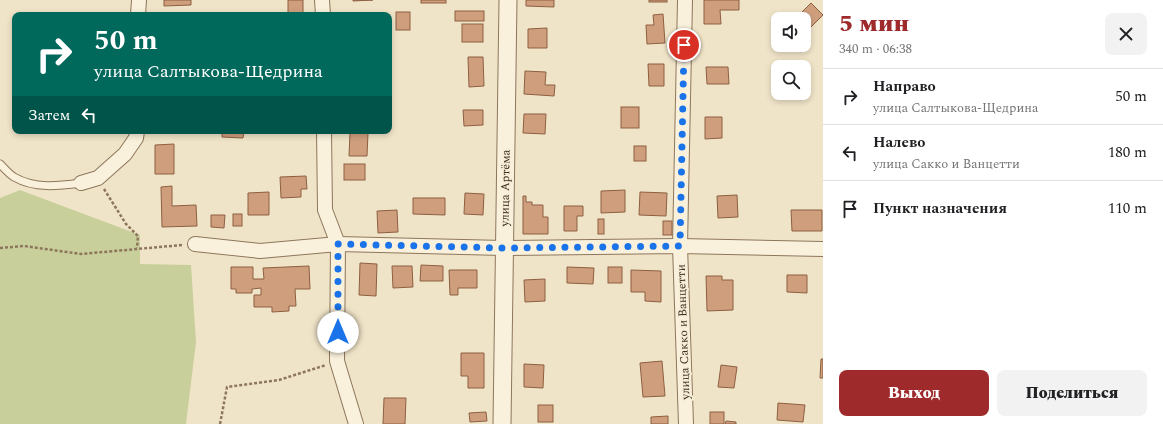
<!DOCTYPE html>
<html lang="ru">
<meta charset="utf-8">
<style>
:root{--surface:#fff;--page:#f2f2f2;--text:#202124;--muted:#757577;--line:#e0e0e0;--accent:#9e2a2b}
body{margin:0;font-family:Spectral,serif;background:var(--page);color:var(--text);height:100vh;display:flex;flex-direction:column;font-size:15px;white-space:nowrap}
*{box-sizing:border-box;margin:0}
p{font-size:13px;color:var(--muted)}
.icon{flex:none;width:22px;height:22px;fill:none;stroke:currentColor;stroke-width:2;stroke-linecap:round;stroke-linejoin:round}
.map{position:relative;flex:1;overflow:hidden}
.side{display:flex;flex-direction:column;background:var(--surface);width:340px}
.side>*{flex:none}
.guide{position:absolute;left:12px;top:12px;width:380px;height:122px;border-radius:8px;box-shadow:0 2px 6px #0003;background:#00695c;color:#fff;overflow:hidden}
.tools{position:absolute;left:771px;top:12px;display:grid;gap:8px}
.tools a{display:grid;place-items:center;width:40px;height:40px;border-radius:8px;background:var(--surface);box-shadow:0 2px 6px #0003;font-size:20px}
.pin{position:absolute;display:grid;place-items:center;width:34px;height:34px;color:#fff;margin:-17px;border:2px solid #fff;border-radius:50%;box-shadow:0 1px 4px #0007}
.me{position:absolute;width:44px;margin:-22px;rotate:0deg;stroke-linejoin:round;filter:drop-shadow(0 0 3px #0008)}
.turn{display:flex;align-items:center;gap:14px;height:84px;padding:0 16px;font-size:18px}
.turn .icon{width:52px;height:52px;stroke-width:2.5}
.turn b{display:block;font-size:28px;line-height:34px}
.then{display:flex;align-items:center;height:38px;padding:0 16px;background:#0003;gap:8px;font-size:15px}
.round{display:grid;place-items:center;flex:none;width:42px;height:42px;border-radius:8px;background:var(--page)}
.headline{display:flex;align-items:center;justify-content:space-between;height:68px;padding:0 16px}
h1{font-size:24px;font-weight:800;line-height:30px;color:var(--accent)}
.button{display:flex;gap:8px;margin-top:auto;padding:8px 16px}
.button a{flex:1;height:46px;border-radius:8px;background:var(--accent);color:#fff;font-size:16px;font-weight:800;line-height:46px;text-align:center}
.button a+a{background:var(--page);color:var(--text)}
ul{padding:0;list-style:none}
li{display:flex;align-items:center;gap:12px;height:56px;padding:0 16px;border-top:1px solid var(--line)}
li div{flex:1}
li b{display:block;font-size:15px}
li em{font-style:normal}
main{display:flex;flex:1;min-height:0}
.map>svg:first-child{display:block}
.green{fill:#c9cf9b}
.building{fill:#cf9f7d;stroke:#8d5f41}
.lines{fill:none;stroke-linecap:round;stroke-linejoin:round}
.service-casing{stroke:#8d765c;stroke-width:9}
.minor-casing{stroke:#8d765c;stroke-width:16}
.tertiary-casing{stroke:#8d765c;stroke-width:19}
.path{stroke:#8d765c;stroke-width:2.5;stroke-dasharray:3 2;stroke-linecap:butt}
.service{stroke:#faf1dc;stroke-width:7}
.minor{stroke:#faf1dc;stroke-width:14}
.tertiary{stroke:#faf1dc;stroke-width:17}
.route{stroke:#1a73e8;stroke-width:7;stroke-dasharray:0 12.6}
.labels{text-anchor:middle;stroke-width:4;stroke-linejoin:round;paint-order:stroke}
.street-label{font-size:12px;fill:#3d2e20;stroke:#f7eed8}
</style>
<main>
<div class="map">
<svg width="823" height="424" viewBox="0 0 823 424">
<rect width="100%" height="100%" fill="#f0e4c8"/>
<polygon class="green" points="20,190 140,235 140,264 191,265 196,342 186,424 0,424 0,198"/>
<g class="building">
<polygon points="164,0 191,0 191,5 164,6"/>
<rect x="288" y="0" width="15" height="15"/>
<polygon points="353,0 373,0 353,1"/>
<rect x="421" y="0" width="25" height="3"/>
<polygon points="526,0 554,0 554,7 526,6"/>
<rect x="649" y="0" width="18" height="2"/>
<polygon points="704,0 739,0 739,10 720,10 721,24 704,24"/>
<polygon points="811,3 823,15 804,34 804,19 795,19"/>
<rect x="455" y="11" width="29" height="10"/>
<rect x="396" y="12" width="14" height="18"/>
<polygon points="374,13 374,15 341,15"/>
<polygon points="663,14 665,43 647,44 646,25 654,25 653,15"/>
<rect x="462" y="24" width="21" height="18"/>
<polygon points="547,28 547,48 528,48 528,29"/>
<polygon points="468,57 483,57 484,86 469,87"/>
<polygon points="648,64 664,64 664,86 649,86"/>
<polygon points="706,67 728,67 729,84 707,84"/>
<polygon points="525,71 546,72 545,85 555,85 554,96 524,94"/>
<rect x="621" y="107" width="18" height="21"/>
<polygon points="463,110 483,110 483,125 464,126"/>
<polygon points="524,114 546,114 545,134 523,133"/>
<polygon points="705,117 722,117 722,138 705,139"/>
<polygon points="222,131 244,131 243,138 222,137"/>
<polygon points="350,133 368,133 367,156 349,156"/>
<polygon points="174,144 174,174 155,174 155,145"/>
<rect x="634" y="146" width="12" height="15"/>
<rect x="344" y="164" width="21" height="16"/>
<polygon points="306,176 307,189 301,189 301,197 281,198 280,177"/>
<polygon points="172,186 172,206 196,205 197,226 162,227 161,187"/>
<polygon points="625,190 625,212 601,213 601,191"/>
<polygon points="269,192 269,215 248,215 248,193"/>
<polygon points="640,192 667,193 666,216 639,215"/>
<polygon points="465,193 484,194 483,215 464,214"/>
<polygon points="737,195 738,217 718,218 717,196"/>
<polygon points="523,196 526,196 526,202 532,202 532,205 543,205 543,217 548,217 548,234 523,234"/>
<polygon points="413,198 445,198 445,215 413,214"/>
<polygon points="564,206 583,206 583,216 577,216 577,231 564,231"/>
<polygon points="397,210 398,232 378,233 377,211"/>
<polygon points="791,210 822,210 822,231 792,231"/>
<rect x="233" y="214" width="9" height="12"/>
<polygon points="211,215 225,215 224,228 211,227"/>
<rect x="598" y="219" width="6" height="15"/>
<rect x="663" y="221" width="9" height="14"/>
<polygon points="360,263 377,264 376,296 359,295"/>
<polygon points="421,265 443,266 443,281 420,281"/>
<polygon points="309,266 310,289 295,289 296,306 289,306 289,311 272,312 272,307 254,307 254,295 261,295 261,288 252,289 252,293 236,293 236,289 231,289 231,267 253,267 253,279 264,279 263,268"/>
<polygon points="392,266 412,266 413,287 393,288"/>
<polygon points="567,267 594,268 593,284 567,283"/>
<rect x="608" y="267" width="14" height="16"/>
<polygon points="449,270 477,270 477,288 458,288 458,295 450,295"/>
<polygon points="631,270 661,271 661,302 645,301 645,292 631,292"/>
<polygon points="787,275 807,275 807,293 787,292"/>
<polygon points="706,276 722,276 722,280 733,280 733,310 707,311"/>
<polygon points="545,279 545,301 525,302 524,280"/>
<polygon points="461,353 484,353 484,388 468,388 468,376 461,376"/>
<polygon points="821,359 823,359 823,378 820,378"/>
<polygon points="662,361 665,396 643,397 640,363"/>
<polygon points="524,364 544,365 543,388 524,387"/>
<polygon points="721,365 737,367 734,388 718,387"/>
<polygon points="384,398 406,398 405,424 383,424"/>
<polygon points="778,403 805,405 803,422 777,420"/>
<rect x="538" y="405" width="15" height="17"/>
<polygon points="486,412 487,421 470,422 469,413"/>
<rect x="710" y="412" width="14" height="12"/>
<polygon points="668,416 668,424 651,424 651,417"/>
<polygon points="726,421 736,422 736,424 725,424"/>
</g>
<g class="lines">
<defs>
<path id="service" d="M0,164c4,4 9,10 14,13 21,12 44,9 67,6"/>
<g id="minor">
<polyline points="322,0 323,15"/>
<polyline points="685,0 680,246 686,424"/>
<polyline points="138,15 139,0"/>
<polyline points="324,131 325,210 338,244 337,361 356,424"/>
<polyline points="81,183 98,178 125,154 136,138 137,131"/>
<polyline points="195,244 260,251 338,244 504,248 680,246 823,249"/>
</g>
<polyline id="tertiary" points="502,424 508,0"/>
</defs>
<use href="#service" class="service-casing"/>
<use href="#minor" class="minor-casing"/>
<use href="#tertiary" class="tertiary-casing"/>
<g class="path">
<polyline points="104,189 126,224 138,236 137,248"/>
<polyline points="0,248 24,246 81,254 182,245"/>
<polyline points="220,424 227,387 279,380 326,365"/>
</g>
<use href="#service" class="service"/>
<use href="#minor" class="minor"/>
<use href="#tertiary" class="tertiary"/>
</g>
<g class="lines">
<polyline class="route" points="338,332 338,244 504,248 680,246 684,45"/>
</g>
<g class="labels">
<g class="street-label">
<text transform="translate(505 188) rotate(-89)" y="4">улица Артёма</text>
<text transform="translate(683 332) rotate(-92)" y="4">улица Сакко и Ванцетти</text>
</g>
</g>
</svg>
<div class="tools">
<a><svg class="icon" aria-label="sound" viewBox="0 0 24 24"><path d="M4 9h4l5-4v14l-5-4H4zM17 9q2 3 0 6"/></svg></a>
<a><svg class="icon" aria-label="search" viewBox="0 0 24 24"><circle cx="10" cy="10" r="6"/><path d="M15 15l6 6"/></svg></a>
</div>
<div class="pin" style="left:684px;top:45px;background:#d93025"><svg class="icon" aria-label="arrive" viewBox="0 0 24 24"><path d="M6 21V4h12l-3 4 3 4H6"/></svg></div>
<svg class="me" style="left:338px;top:332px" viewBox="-20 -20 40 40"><circle r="19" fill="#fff"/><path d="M0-13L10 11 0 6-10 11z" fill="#1a73e8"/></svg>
<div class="guide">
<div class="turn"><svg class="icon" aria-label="right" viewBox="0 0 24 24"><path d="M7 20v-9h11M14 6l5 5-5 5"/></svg><div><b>50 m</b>улица Салтыкова-Щедрина</div></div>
<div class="then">Затем<svg class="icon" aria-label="left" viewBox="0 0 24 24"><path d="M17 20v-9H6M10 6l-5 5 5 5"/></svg></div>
</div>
</div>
<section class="side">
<div class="headline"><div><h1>5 мин</h1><p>340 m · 06:38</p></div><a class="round"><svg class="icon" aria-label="close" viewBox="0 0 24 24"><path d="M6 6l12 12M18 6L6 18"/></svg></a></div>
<ul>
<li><svg class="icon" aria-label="right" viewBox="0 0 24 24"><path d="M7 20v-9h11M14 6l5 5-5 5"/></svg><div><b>Направо</b><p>улица Салтыкова-Щедрина</p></div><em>50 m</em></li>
<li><svg class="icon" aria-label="left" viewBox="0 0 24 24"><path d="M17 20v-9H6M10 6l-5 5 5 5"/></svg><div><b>Налево</b><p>улица Сакко и Ванцетти</p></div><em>180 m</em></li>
<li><svg class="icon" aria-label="arrive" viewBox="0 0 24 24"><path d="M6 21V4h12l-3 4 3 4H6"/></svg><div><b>Пункт назначения</b></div><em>110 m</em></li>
</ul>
<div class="button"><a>Выход</a><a>Поделиться</a></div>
</section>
</main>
